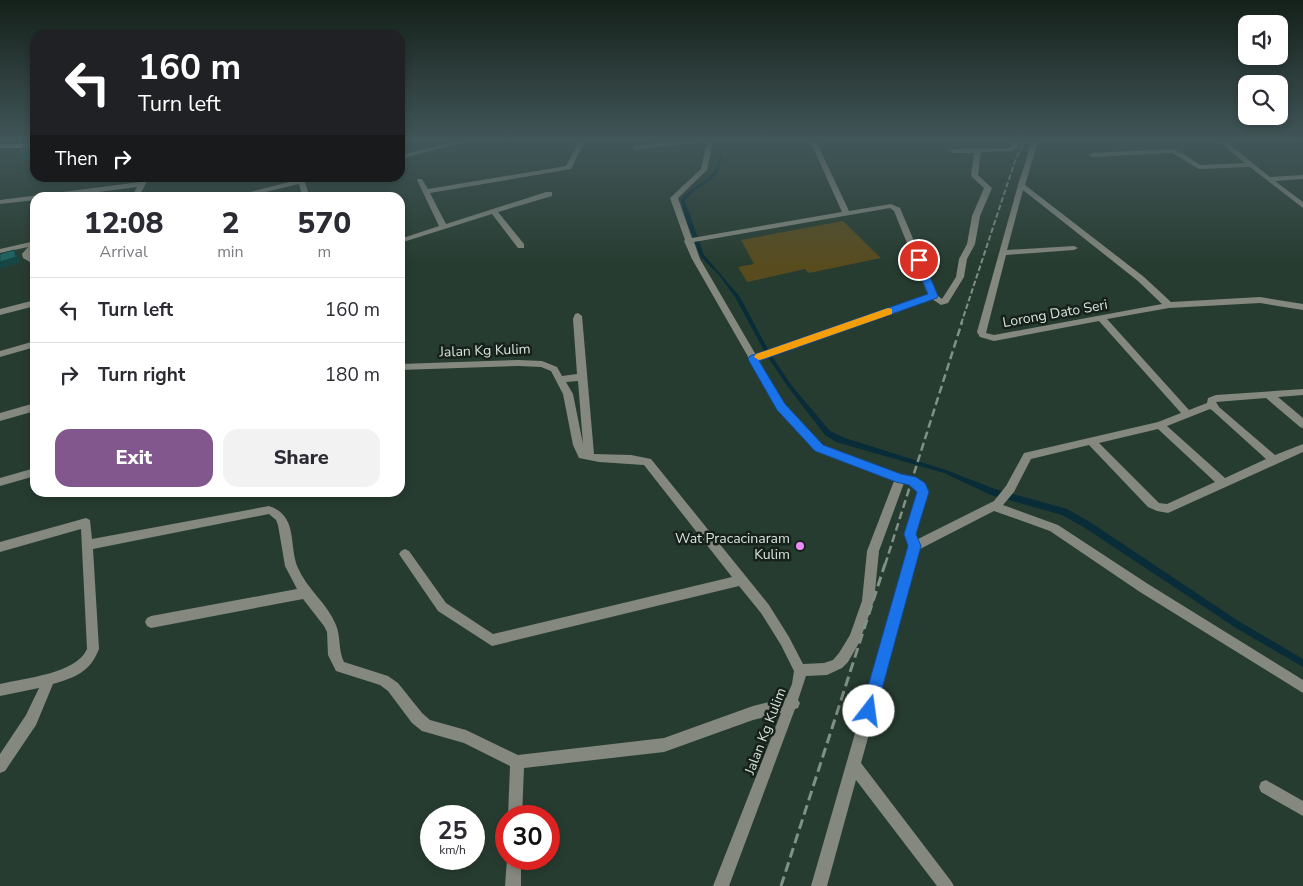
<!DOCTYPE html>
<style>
:root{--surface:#fff;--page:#f2f2f3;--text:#2b2b33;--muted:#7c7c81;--line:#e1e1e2;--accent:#82578d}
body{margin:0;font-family:"Nunito Sans",sans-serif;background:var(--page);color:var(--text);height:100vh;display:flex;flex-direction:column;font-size:19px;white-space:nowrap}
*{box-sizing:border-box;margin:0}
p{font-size:16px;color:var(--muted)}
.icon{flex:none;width:28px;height:28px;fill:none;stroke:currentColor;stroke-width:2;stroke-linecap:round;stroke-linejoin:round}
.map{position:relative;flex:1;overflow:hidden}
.details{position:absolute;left:30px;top:192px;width:375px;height:305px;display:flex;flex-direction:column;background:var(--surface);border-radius:15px;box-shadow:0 2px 8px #0003}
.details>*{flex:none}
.top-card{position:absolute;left:30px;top:30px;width:375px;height:152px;border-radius:15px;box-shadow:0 2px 8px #0003;background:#202124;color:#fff;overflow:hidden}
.fabs{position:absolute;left:1238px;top:15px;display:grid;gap:10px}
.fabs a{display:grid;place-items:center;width:50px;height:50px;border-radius:10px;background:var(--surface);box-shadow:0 2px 8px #0003;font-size:25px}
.speed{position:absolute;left:420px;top:805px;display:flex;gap:10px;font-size:25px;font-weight:700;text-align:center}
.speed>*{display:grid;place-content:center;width:65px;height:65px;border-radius:50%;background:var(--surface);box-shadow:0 2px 8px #0003;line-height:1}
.speed small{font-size:12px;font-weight:400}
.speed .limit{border:8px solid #d22;background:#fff;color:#111}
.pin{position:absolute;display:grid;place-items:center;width:42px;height:42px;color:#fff;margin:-21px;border:2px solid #fff;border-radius:50%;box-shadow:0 1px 5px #0007}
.me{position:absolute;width:55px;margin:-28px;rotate:15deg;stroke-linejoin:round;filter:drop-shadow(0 0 4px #0008)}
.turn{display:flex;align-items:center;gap:18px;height:105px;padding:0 25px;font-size:22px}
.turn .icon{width:65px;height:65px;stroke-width:2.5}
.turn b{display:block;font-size:35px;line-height:42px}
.then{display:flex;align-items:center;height:48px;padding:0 25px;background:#0003;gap:10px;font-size:19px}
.eta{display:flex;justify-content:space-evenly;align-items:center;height:85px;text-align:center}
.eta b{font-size:30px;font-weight:800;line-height:35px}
.primary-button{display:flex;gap:10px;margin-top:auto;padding:10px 25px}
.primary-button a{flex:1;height:58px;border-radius:15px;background:var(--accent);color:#fff;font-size:20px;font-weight:800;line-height:58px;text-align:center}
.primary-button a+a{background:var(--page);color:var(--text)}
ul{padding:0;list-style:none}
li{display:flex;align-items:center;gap:15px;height:65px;padding:0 25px;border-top:1px solid var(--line)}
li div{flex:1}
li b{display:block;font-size:19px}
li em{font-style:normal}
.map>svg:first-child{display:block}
.green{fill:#584b1e}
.water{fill:#082c38}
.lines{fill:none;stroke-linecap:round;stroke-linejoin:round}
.minor{fill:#84887e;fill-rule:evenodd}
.primary{fill:#d1dac5;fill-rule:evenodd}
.rail-far2{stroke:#809187;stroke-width:2;stroke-dasharray:5.5 2.5;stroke-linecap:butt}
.rail-far1{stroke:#809187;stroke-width:2.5;stroke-dasharray:8 4;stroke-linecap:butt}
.rail{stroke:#809187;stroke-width:3;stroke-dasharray:10 5;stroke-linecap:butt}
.wall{fill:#1b5653}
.shaded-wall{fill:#164644}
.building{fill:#1f6461;stroke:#164644}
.route{fill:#1a73e8;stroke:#114b97}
.slow{fill:#f59e0b}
.poi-dot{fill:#ec8cfa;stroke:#17211b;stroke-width:2}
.labels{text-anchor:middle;stroke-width:5;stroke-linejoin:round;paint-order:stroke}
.street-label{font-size:14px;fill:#d5e2da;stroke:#17211b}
.poi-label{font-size:14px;fill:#d5e2da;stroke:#17211b;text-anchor:end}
</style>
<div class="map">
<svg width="1303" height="886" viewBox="0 0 1303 886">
<rect width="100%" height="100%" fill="#273c30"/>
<polygon class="green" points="843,221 881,258 809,273 805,269 747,282 738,267 754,264 741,240"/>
<path class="water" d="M722,141l1,1c-1,11 -1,23 -7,32 -8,11 -24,15 -31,27l19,54 36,42 31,58 21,31 38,45 15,7 101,32 49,19 72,20 23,13 150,100 63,37v8l-67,-39 -151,-100 -23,-13 -71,-20 -47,-22 -108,-31 -11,-7 -37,-48 -21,-31 -32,-59 -16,-22 -19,-19 -15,-39 -4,-16c7,-13 21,-16 30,-26 8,-9 9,-23 11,-34z"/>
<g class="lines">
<g class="minor">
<polygon points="458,141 468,141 400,159 400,155"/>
<polygon points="579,141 585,141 571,169 430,193 446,224 546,192 552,192 552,196 498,212 524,244 524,248 518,248 492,214 400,243 400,239 439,226 417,180 418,179 422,179 428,189 566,166"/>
<polygon points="676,141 694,141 691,143 635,150 632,148 635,146"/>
<path d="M707,141h6l-6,29 -29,28 14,40 150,-26 -32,-71h6l33,70 42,-7 9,4 37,87 5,4 14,-22 3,-18 8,-15 5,-28 12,-28 -13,-12 3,-23h-21l-3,-2 3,-2 56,-1 2,-1 2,-6h6l-2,7 -5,3 -31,1 -3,23 14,13 -12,28 -5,28 -8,15 -3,18 -16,26 -7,2 -9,-6 -173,61 25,45 39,40 78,30 17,4 5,4 5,9 -12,42 2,5 76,-38 12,-15 18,-33 134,-31 23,-9 -82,-92 -105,20 -14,-4 -3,-5 41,-147 14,-44h6l-13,44 119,92 27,25 89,-5 43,7v6l-43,-7 -91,5 -62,11 82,91 18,-7 1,-5 8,-3 87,-6v6l-25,2 25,21v10l-3,-1 -34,-29 -50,4 3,5 56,48 28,-11v8l-135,61 -11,-2 -9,-4 -59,-62 -58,14 -17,33 -11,13 55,20 90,59 155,96v13l-163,-101 -90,-61 -56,-20 -74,38 -59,214 90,118 3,5h-17l-81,-106 -29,106h-16l98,-340 -5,-12 14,-42 -5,-6 -9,-3 -25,68 -5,50 -15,42 -11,19 -6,6 -15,7 -21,1 -8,24 2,3 -2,5 -3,1 -66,177h-16l68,-173 -28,7 -89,32 -140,16 -2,48h-14l2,-50 -46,-23 -42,-12 -10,-8 -24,-32 -8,-6 -44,-14 -8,-16 -1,-23 -3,-6 -21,-27 -152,29 -4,-2 -2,-4 2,-4 4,-2 146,-27 -12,-23 -7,-41 -2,-5 -7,-6 -176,35 6,100c-9,23 -23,28 -46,35l-17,41 -31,46 -5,2v-19l26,-39 13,-27 -39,8v-12c24,-6 76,-10 87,-35l-6,-120 -81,23v-10l86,-24 4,2 2,19 177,-33c30,10 19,39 29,62 9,21 29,35 38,57 5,12 2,25 8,37l44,14 10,7 24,30 8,7 36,10 52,25 146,-17 89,-32 33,-8 6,-14 2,-13 -13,-26 -20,-32 -22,-27 -247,60 -54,-35 -37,-54 -2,-3 2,-3 4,-2 4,2 37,52 47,31 239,-57 -88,-112 -45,-3 -20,-4 -6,-13 -10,-51 -12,-23 -10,-4 -22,-1 -119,4v-6l119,-4 23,1 15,6 5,9 15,-2 -4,-55 2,-5 3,-1 4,3 12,138 37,1 20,4 118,146 20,32 14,27 21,-1 9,-3 6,-7 11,-18 12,-34 5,-50 27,-70 -79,-30 -37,-42 -86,-150 -8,-18 1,-1 -15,-42 31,-29zM1023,190l115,91 24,23 -168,31 -8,-2 20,-78 68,-5 4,-2 -4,-2 -67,4zM890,208l4,3 34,84 -172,60 -56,-96 -6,-17zM578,381l5,63 -10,-50 -7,-12zM1210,409l3,2 53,48 -41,19 -58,-52zM1158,429l57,53 -48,22 -8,-1 -60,-60z"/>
<polygon points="1218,141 1225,141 1270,177 1303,175 1303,179 1275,181 1303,202 1303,208 1250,167 1199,169 1172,153 1092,157 1089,155 1092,153 1172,149 1182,153 1200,165 1245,163"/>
<polygon points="143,178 149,178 138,198 131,198 137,187 52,198 35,198 35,200 0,204 0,200 140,182"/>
<polygon points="297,178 318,178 317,179 305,182 310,198 303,198 299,184 241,198 227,198 297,180"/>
<polygon points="35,241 35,249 30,254 31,257 35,260 35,265 23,258 22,254 28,247 0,253 0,249"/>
<polygon points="35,300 35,306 0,315 0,309"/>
<polygon points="35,341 35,347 0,357 0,351"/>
<polygon points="35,403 35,411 0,421 0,413"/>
<polygon points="35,468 35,476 0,486 0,478"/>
<polygon points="1266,780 1303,801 1303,816 1261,792 1259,787 1261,782"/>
<polygon points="507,859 521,859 521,886 505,886"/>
</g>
<rect class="primary" x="0" y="144" width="35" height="4"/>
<polyline class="rail-far2" points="961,324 1016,158 1025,141"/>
<polyline class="rail-far1" points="885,565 962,322"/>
<polyline class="rail" points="781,886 885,564"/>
</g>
<polygon class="wall" points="35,143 35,160 24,160 18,152"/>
<polygon class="shaded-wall" points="14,250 18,255 20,262 0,269 0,262"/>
<g class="building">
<polygon points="35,143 35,151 18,152 26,144"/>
<polygon points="14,250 16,257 0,262 0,254"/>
</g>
<linearGradient id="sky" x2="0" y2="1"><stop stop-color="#15211a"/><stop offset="0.53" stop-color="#415659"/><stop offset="1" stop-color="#415659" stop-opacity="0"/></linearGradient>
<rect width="1303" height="265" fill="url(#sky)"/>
<polygon class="route" points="916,258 922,258 923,260 938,296 937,298 759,361 785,404 823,445 901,474 916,477 925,483 929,492 916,534 921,546 876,711 874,716 869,718 864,716 861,711 908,546 904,534 917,492 909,485 896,482 815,451 777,410 748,359 750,356 928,294 914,260"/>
<polygon class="slow" points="888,308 892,309 892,314 763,359 759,360 754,357 756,354"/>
<circle class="poi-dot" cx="800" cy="546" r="5"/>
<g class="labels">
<g class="street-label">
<text transform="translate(1055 313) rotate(-10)" y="5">Lorong Dato Seri</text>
<text transform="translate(485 350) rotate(-2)" y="5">Jalan Kg Kulim</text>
<text transform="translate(765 731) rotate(-69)" y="5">Jalan Kg Kulim</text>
</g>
<g class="poi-label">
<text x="790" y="543">Wat Pracacinaram<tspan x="790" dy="16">Kulim</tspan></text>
</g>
</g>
</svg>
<div class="fabs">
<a><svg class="icon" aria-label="sound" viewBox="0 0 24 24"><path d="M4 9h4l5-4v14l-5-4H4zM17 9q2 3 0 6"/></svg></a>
<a><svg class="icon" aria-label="search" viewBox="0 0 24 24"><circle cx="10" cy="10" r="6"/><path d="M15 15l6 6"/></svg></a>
</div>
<div class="speed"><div>25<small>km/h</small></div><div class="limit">30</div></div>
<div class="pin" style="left:919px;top:260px;background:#d93025"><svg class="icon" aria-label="arrive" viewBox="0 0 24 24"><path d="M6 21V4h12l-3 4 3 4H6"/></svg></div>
<svg class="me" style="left:869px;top:711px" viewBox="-20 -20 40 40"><circle r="19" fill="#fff"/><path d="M0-13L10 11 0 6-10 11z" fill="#1a73e8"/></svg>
<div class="top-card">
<div class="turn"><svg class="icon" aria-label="left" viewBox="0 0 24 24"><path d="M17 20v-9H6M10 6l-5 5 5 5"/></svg><div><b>160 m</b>Turn left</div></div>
<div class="then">Then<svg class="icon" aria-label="right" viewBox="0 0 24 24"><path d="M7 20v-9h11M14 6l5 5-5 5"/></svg></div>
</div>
<section class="details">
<div class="eta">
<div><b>12:08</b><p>Arrival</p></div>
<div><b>2</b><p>min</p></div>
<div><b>570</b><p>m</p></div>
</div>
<ul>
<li><svg class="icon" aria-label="left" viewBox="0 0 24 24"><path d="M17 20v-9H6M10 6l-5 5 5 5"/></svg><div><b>Turn left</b></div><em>160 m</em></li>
<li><svg class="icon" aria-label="right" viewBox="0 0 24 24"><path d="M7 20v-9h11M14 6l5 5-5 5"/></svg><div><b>Turn right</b></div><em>180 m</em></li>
</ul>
<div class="primary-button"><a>Exit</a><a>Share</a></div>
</section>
</div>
